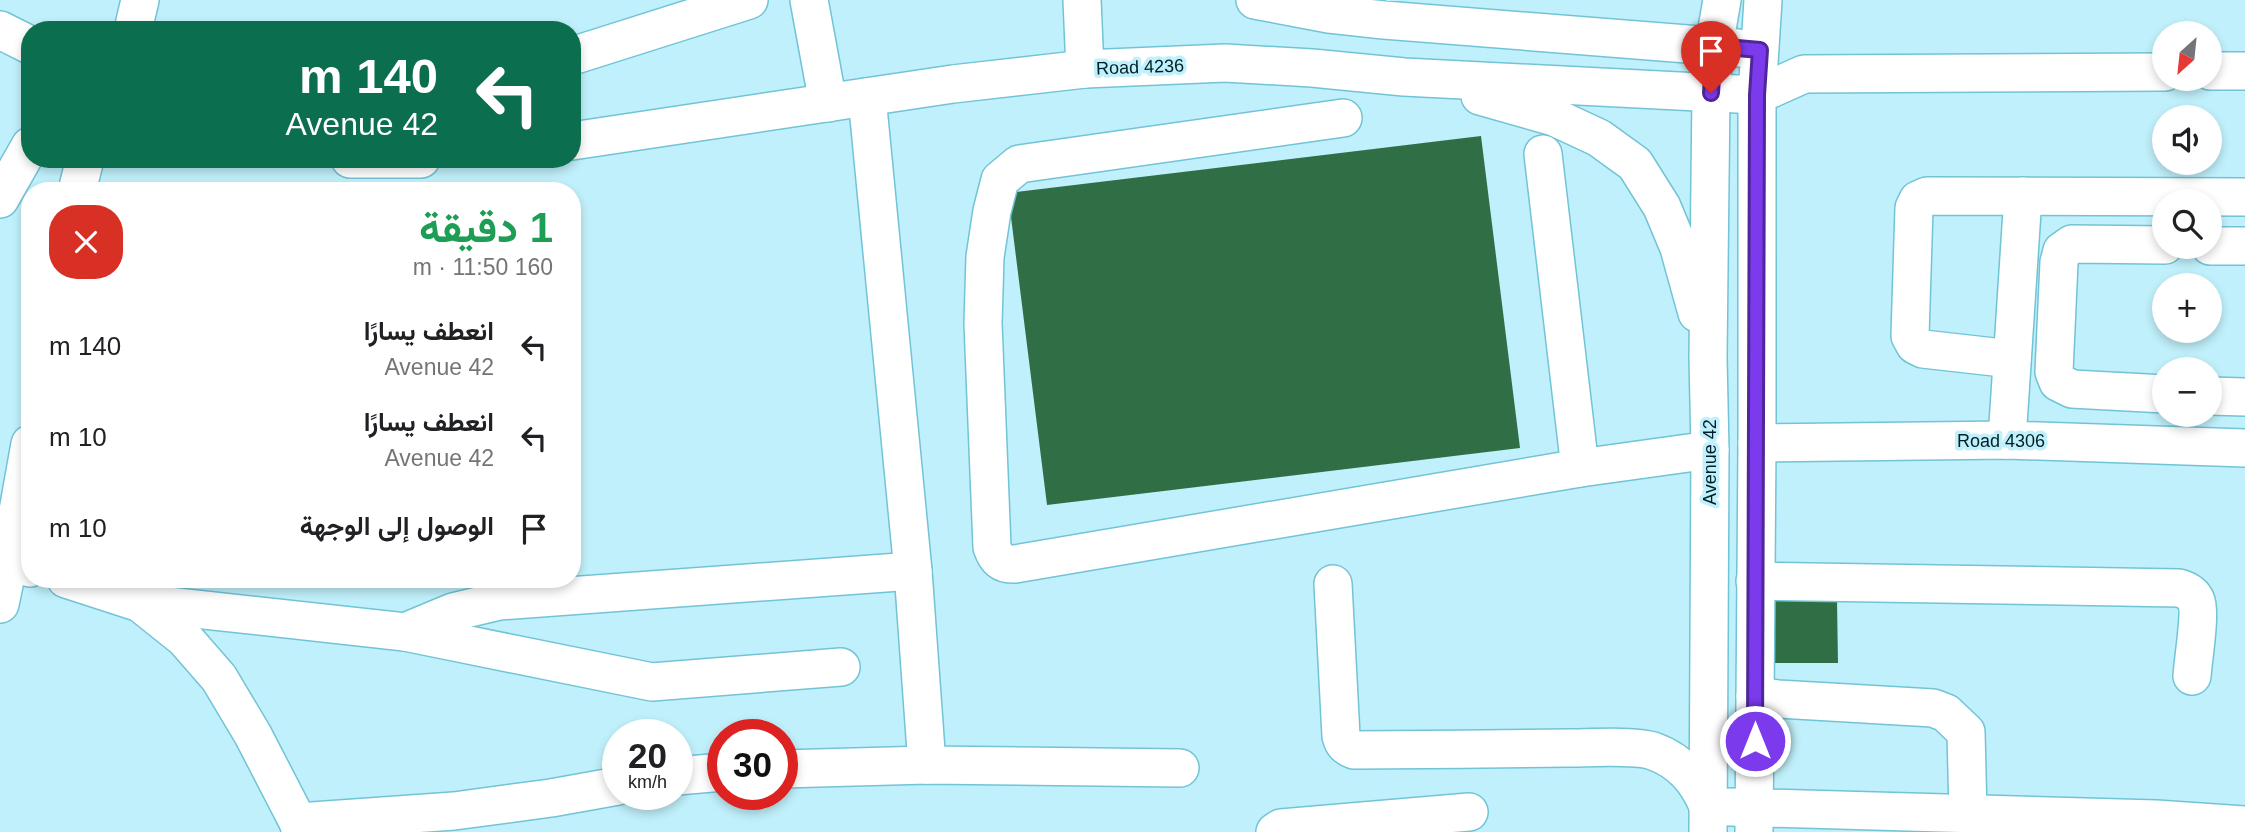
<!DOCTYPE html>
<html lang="ar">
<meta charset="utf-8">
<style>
:root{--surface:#fff;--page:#f2f2f2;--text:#202124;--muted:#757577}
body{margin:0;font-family:Helvetica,Vazirmatn,sans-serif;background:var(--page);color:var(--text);direction:rtl;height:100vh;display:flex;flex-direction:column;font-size:26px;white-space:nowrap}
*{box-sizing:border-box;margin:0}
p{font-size:23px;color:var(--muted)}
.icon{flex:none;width:38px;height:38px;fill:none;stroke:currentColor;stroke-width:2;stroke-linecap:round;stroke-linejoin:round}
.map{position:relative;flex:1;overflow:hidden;direction:ltr}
.side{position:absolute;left:21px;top:182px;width:560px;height:406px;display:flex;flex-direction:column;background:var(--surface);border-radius:28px;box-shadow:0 4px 10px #0003;direction:rtl}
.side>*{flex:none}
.guide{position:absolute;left:21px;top:21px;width:560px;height:147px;border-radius:28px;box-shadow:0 4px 10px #0003;direction:rtl;background:#0b6e4f;color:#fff;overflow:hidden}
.needle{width:46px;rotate:207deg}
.controls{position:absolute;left:2152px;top:21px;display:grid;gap:14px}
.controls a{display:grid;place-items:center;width:70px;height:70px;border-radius:50%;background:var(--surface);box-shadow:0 4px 10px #0003;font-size:35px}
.speed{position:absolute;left:602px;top:719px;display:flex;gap:14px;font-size:35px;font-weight:700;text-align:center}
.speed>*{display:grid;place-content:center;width:91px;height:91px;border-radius:50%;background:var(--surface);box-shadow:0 4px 10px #0003;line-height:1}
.speed small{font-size:18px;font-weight:400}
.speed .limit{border:10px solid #d22;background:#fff;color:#111}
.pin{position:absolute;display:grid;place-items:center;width:60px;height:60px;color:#fff;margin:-72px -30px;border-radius:50% 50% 50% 0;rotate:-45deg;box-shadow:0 0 7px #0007}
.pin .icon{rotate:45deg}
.me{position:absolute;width:77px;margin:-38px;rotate:0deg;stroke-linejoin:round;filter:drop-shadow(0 0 5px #0008)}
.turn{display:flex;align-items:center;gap:24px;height:147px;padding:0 28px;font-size:32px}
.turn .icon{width:91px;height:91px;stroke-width:2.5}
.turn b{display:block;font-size:49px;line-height:60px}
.round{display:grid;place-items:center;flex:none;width:74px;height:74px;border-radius:28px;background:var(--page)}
.summary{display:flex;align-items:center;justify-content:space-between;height:119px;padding:0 28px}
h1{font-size:42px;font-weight:700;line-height:52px;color:#1e9e55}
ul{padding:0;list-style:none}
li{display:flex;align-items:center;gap:21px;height:91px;padding:0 28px}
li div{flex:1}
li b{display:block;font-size:26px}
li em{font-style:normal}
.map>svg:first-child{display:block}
.building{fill:#306f46}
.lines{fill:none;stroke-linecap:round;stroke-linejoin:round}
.minor-casing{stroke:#71c4d6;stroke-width:40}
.minor{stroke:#fff;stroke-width:37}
.route-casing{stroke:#51269a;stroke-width:18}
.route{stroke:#7c3aed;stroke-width:12}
.labels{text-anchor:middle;stroke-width:7;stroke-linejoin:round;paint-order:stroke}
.street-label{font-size:18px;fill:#002027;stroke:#c0f0fb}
</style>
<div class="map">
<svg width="2245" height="832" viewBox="0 0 2245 832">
<rect width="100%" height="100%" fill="#c0f0fb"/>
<g class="building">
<polygon points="1481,136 1520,448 1047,505 1008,193"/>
<polygon points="1837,600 1838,663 1769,663 1769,601"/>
</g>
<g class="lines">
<defs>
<g id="minor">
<polyline points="809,0 828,103"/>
<polyline points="1082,0 1085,69"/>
<polyline points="1255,0 1329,14 1384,20 1738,48"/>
<polyline points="0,30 30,45"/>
<polyline points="133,30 140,0"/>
<polyline points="572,56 749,0"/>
<polyline points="2210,71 2245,71"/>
<polyline points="1480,96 1554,117 1599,138 1635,164 1662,207 1679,248 1697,313"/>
<polyline points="867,97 913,571 927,765"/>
<path d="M1343,118l-324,46 -19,16 -8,31 -7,46 -2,66 9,224c4,12 10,18 23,17l565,-96 130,-18"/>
<polyline points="572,141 953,84 1085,69 1225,63 1312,68 1404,77 1757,95 1804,74 2165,72"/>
<polyline points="1543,154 1580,468"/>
<polyline points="350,159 421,159"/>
<polyline points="77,191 85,159"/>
<polyline points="0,199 30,146"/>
<polyline points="2165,245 2072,244 2062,251 2059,262 2054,372 2058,382 2072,389 2165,394"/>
<polyline points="2210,246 2245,246"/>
<polyline points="2012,359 1923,349 1915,345 1910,336 1914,208 1918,200 1927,196 2245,197"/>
<polyline points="2210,396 2245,397"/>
<polyline points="2007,440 2023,196"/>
<polyline points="1757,443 2007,440 2245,448"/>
<polyline points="30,444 9,561 30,568"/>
<polyline points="66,579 140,603 185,639 219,678 253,735 298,822 301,832"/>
<path d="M1755,581l424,7c7,2 14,5 17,13 5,11 -3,60 -4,75"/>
<path d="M1333,584l8,152c2,8 5,11 13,14 71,0 143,-1 214,-2 20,0 68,-3 85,3 28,10 44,29 55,55"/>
<polyline points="140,603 405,632 453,612 499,601 913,571"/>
<polyline points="0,604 9,561"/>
<polyline points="405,632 652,682 841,667"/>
<polyline points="1755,696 1778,699 1933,708 1946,713 1966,732 1968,813"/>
<polyline points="782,769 927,765 1180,768"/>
<polyline points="677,776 723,772"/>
<polyline points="1730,807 2156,819 2245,825"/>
<polyline points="298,822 454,811 551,798 618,786"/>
<polyline points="1275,832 1281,828 1469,812"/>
<polyline points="1708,832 1710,450 1708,357 1711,93 1714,46 1722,0"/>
<polyline points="1754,832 1757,443 1757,95 1763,0"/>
</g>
</defs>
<use href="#minor" class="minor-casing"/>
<use href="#minor" class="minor"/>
</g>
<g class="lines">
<defs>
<polyline id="route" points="1711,93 1714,46 1760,50 1757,95 1755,741"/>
</defs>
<use href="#route" class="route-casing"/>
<use href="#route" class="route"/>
</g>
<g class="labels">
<g class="street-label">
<text transform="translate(1140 67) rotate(-2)" y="6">Road 4236</text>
<text x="2001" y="447">Road 4306</text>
<text transform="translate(1710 462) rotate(-90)" y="6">Avenue 42</text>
</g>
</g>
</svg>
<div class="controls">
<a><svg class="needle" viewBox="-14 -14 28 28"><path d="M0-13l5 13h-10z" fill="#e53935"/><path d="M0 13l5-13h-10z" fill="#757577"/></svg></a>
<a><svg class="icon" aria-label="sound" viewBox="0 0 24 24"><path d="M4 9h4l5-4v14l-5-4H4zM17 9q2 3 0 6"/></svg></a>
<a><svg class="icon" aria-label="search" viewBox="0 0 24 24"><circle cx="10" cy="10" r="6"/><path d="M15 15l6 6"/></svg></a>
<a>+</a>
<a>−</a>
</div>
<div class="speed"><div>20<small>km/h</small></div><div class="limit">30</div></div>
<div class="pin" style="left:1711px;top:93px;background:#d93025"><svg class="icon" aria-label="arrive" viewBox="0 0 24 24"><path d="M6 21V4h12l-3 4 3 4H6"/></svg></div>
<svg class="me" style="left:1755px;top:741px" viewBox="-20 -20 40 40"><circle r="17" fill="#7c3aed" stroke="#fff" stroke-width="3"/><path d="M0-11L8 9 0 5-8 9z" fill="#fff"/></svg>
<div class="guide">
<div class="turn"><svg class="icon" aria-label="left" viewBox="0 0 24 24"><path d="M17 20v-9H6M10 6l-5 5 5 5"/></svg><div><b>140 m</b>Avenue 42</div></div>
</div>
<section class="side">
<div class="summary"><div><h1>1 دقيقة</h1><p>160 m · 11:50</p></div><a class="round" style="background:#d93025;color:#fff"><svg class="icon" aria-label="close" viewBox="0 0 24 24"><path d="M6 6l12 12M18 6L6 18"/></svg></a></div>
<ul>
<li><svg class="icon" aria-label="left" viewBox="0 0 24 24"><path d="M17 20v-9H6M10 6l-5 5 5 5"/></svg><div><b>انعطف يسارًا</b><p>Avenue 42</p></div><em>140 m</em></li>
<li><svg class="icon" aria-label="left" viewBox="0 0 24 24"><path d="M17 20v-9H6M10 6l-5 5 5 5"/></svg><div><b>انعطف يسارًا</b><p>Avenue 42</p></div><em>10 m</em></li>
<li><svg class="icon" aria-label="arrive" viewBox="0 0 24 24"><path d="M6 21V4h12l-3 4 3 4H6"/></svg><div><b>الوصول إلى الوجهة</b></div><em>10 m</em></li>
</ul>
</section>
</div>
